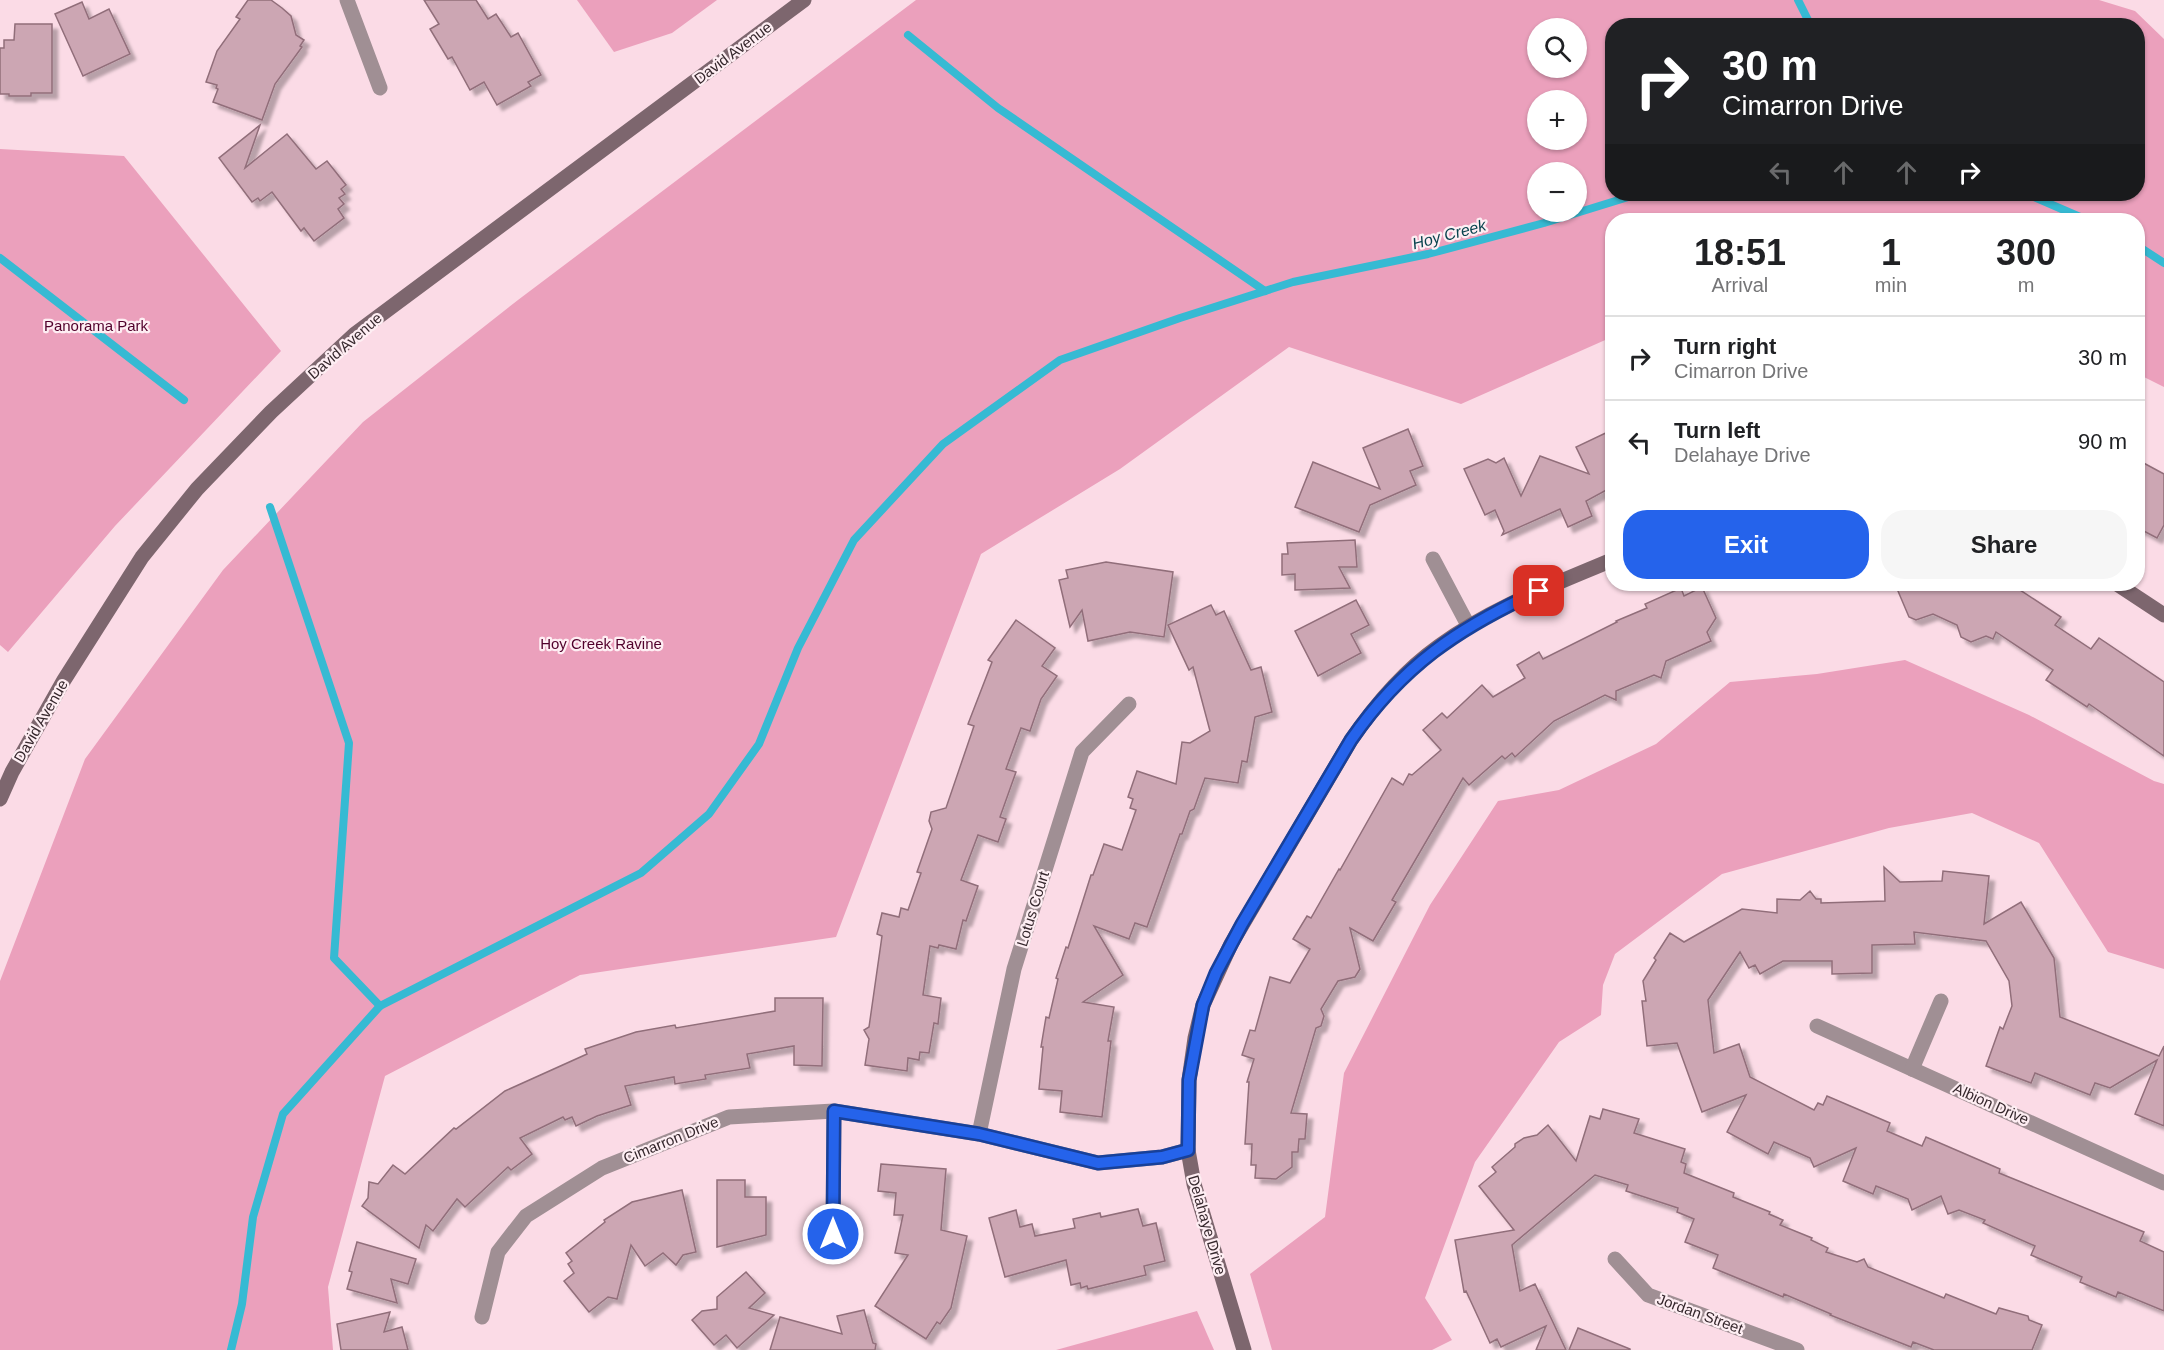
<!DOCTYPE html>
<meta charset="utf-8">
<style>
:root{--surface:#fff;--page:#f6f6f6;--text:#202124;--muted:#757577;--line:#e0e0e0;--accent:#2563eb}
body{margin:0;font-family:Helvetica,sans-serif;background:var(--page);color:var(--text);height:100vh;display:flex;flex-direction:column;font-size:22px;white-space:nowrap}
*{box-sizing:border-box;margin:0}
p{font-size:20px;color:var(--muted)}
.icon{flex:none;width:33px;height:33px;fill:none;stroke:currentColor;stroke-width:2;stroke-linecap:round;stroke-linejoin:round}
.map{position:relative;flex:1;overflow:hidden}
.details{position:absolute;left:1605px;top:213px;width:540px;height:378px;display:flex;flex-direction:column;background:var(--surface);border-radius:24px;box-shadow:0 2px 4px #0004}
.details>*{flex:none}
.top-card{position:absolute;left:1605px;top:18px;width:540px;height:183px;border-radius:24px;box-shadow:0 2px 4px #0004;background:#202124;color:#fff;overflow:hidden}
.controls{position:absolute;left:1527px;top:18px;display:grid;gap:12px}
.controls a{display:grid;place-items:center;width:60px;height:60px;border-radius:50%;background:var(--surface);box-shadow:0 2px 4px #0004;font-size:30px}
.pin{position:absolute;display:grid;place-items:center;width:51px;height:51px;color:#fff;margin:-26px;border-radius:12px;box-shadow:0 3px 9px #0006}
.me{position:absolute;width:66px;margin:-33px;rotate:0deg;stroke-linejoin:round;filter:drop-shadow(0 0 4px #0008)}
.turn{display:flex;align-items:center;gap:21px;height:126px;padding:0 18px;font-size:27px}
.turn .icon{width:78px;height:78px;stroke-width:2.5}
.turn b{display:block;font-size:42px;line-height:51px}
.lanes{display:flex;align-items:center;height:57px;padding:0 18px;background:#0003;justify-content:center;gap:30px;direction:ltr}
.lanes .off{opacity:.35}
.eta{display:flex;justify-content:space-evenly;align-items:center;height:102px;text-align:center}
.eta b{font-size:36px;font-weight:700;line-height:42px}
.action{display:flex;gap:12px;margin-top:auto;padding:12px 18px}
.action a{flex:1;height:69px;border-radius:24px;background:var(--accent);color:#fff;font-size:24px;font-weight:700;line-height:69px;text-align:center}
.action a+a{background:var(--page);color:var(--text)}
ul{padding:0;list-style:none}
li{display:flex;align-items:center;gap:18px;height:84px;padding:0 18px;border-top:2px solid var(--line)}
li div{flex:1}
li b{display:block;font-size:22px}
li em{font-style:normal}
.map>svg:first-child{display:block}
.green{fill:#eba0bc;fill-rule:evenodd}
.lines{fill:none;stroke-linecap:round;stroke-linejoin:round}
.stream{stroke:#36bad3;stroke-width:8}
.building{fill:#cca6b3;stroke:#916e7a;stroke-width:1.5;filter:url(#shadow)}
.street{stroke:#a08f94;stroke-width:15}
.secondary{stroke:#7d666e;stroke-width:15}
.route-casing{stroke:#184099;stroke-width:15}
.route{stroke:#2563eb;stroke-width:10}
.labels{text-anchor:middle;stroke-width:4.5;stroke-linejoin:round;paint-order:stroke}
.street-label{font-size:15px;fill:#35272c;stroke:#feeef3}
.park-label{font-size:15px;fill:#51002b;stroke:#feeef3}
.water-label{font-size:16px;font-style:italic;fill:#09434e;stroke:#feeef3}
</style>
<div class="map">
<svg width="2164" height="1350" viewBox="0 0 2164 1350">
<defs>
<filter id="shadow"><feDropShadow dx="5.5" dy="5.5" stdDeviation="1.5" flood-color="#0004"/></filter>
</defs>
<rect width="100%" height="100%" fill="#fbdbe6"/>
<g class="green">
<polygon points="577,0 717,0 672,33 614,52"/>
<path d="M916,0h1183l36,11 29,28v348l-26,-13v-154h-526v117l-151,67 -172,-57 -169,122 -139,85 -145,383 -256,38 -195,101 -57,211 5,63h-333v-369l85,-222 138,-189 140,-148 155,-122zM1612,26h526v168h-526zM1538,28h38v40h-38zM1576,100v40h-38v-40zM1538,172h38v40h-38z"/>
<polygon points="0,149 124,156 281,351 115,526 8,652 0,645"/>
<polygon points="1905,660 2029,715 2154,781 2164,784 2164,969 2108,952 2039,843 1972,813 1889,828 1722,874 1615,954 1603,985 1601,1015 1559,1042 1475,1162 1425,1298 1452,1340 1432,1350 1272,1350 1250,1274 1325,1217 1344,1073 1430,905 1498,801 1559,790 1656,744 1730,682 1817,674"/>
<polygon points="1197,1311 1214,1350 1056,1350"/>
</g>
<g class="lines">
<g class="stream">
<polyline points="1798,0 1811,26"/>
<polyline points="908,35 998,108 1265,291"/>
<polyline points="2027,194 2087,220"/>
<polyline points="2138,246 2164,263"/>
<polyline points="0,258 184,400"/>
<polyline points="270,507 349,743 334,958 380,1006"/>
<polyline points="231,1350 242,1304 253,1217 283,1114 380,1006 641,873 709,814 759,744 798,648 854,540 943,444 1060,360 1180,318 1293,282 1428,254 1544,223 1638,194"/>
</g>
</g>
<g class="building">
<polygon points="248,0 271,0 282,8 291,16 296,35 304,40 300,46 302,47 275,84 262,120 213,102 218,89 216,88 217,85 206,82 217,51 240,19 236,17"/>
<polygon points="424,0 476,0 488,19 496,14 511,37 518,33 541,75 528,82 531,86 497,105 484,82 470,90 452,57 448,59 430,29 439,24"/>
<polygon points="82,2 89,19 109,9 130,54 83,76 55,14"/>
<polygon points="15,24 52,24 52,93 31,93 31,96 9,96 9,94 0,94 0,48 4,48 4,40 14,40"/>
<polygon points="260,125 245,168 287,134 316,169 327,161 346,185 341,189 345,194 339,198 344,204 338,209 344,218 314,241 304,228 301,231 272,192 260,201 258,198 252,202 219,158"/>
<polygon points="1408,429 1423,466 1410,471 1416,485 1370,505 1359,532 1295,507 1313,462 1380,489 1363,448"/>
<polygon points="1612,430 1612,487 1586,501 1592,516 1568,527 1560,509 1502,535 1504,531 1495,510 1485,515 1464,469 1488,459 1496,463 1504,458 1521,496 1540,456 1589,474 1576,447"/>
<polygon points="2138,460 2164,474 2164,525 2157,538 2138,528"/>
<polygon points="1355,540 1357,567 1339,567 1350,588 1295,590 1295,574 1282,575 1282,554 1288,554 1287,543"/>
<polygon points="1106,562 1173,572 1164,637 1130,632 1088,641 1082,610 1070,627 1059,580 1068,578 1066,570"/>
<polygon points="1895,584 2011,584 2061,617 2055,625 2091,649 2099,638 2164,682 2164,756 2089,704 2087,707 2046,680 2053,670 1996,632 1993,639 1986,636 1971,642 1961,637 1957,625 1933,614 1916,620 1909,617"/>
<polygon points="1702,587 1716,618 1707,632 1711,641 1666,661 1661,678 1654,675 1616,691 1616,700 1605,695 1554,721 1515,757 1512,753 1505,759 1502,756 1469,785 1463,778 1392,900 1396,902 1373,941 1350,928 1360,969 1355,977 1338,981 1321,1009 1324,1016 1321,1026 1316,1028 1291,1113 1307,1114 1305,1139 1299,1139 1298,1152 1292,1152 1292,1167 1276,1179 1255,1178 1256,1165 1251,1165 1252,1144 1245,1144 1249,1082 1247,1082 1254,1059 1242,1055 1250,1030 1255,1031 1270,977 1290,983 1310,949 1293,939 1307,916 1311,918 1339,869 1340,870 1392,778 1403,785 1409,774 1412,775 1441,750 1423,730 1442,713 1447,718 1482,685 1493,697 1525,678 1517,665 1539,652 1543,659 1617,622 1616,621 1647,608 1645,604 1681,588 1684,596"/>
<polygon points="1356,600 1369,625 1351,634 1361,653 1318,676 1295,631"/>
<polygon points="1211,605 1216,615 1224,611 1251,670 1261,667 1272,712 1255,717 1247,762 1242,761 1238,783 1205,778 1194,809 1190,811 1182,834 1180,834 1147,927 1135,923 1129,939 1094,926 1123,975 1083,1002 1114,1007 1108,1041 1111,1041 1102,1117 1060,1112 1062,1091 1039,1089 1043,1047 1041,1047 1046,1017 1049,1018 1058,979 1056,978 1066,947 1068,948 1091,875 1093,875 1104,844 1122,850 1136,810 1130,808 1133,799 1128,797 1137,771 1176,784 1182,742 1190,743 1210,731 1193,667 1189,670 1168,625"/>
<polygon points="1016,620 1055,648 1042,666 1057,676 1041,699 1030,731 1021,728 1006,769 1016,772 1000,817 1006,819 998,842 978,835 961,880 978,886 966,921 963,920 956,949 939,945 938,948 930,946 923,995 941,998 938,1024 934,1023 929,1053 920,1052 919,1060 908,1058 907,1071 865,1065 869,1039 864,1030 869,1027 882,936 877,934 882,913 899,917 901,908 908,910 921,873 917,872 932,829 929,821 931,812 946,808 974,726 968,724 992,662 988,660"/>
<polygon points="1884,867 1900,882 1942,881 1943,871 1989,876 1984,924 2021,902 2054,958 2060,1017 2159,1056 2164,1046 2164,1126 2135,1114 2157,1060 2110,1088 2095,1083 2090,1095 2035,1073 2031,1083 1986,1066 2000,1027 2003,1029 2012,1006 2009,981 1986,941 1914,932 1915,944 1872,945 1872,973 1832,974 1832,961 1783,961 1760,974 1755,965 1749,968 1740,952 1708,1000 1714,1053 1739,1044 1750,1077 1814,1110 1818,1103 1823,1105 1827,1096 1890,1123 1887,1131 1922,1146 1926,1137 2000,1169 1999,1173 2144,1232 2140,1241 2164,1252 2164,1311 2118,1292 2116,1297 2080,1282 2082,1277 2031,1255 2035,1246 1983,1223 1985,1220 1959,1210 1948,1214 1941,1196 1912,1210 1908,1199 1876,1186 1873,1194 1843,1181 1856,1148 1814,1167 1810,1158 1774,1142 1768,1154 1727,1132 1746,1095 1702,1112 1677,1043 1647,1046 1642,1001 1646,1001 1643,981 1656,960 1654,958 1670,933 1684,942 1742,909 1777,913 1777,899 1800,900 1810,891 1816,899 1821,899 1821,903 1885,901"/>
<polygon points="775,998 823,998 822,1066 794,1065 794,1046 747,1054 750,1068 705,1075 706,1079 675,1084 674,1077 625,1086 631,1105 597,1116 576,1126 572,1117 565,1120 563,1117 520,1138 532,1154 511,1170 508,1167 465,1207 457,1199 433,1231 426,1225 419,1248 362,1206 368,1198 369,1182 378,1184 393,1165 405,1174 454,1128 456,1129 505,1091 587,1054 585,1049 636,1032 675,1025 676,1028 775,1011"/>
<polygon points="1603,1109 1639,1119 1634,1133 1685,1149 1681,1162 1686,1164 1684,1173 1734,1193 1733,1197 1770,1212 1769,1214 1783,1220 1780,1225 1812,1238 1811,1240 1828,1248 1826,1252 1857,1262 1864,1259 1868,1267 1944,1298 1946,1294 1996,1314 1999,1308 2028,1316 2029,1320 2042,1325 2032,1350 1934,1350 1913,1342 1911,1347 1830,1315 1831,1314 1784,1294 1783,1297 1713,1268 1718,1255 1685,1242 1694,1219 1677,1212 1678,1208 1626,1191 1628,1185 1595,1175 1512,1245 1520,1291 1535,1284 1566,1350 1536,1350 1546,1326 1501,1347 1497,1339 1490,1343 1466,1291 1464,1292 1455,1240 1514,1230 1479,1186 1496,1172 1492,1167 1515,1147 1515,1144 1524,1138 1537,1135 1548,1125 1576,1161 1590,1116 1600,1119"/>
<polygon points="881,1164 946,1169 941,1230 967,1236 951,1308 940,1324 937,1322 926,1339 875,1306 908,1255 895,1253 903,1215 894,1215 896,1193 878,1191"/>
<polygon points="717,1180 745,1180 745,1197 766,1197 766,1235 717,1247"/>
<polygon points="682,1190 696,1252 683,1255 676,1265 663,1253 645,1266 631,1245 617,1299 608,1297 589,1312 564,1281 574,1273 568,1264 572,1261 566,1253 605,1222 604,1220 632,1202"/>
<polygon points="1138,1209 1143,1226 1156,1223 1165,1261 1144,1266 1146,1275 1088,1289 1087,1286 1081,1288 1080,1283 1071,1285 1066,1260 1005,1277 989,1218 1016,1210 1020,1227 1032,1224 1035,1236 1075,1228 1073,1219 1100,1213 1101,1217"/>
<polygon points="357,1242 416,1259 408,1284 391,1279 397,1303 347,1289 352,1272 349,1271"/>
<polygon points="746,1272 765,1293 749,1308 774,1315 737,1348 726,1335 714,1345 692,1320 702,1311 717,1309 717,1297"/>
<polygon points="864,1310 873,1343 876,1344 875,1350 770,1350 780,1317 842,1334 837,1316"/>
<polygon points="390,1312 384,1332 402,1327 408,1350 341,1350 337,1324"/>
<polygon points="1578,1328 1630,1349 1630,1350 1569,1350"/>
</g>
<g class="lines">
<g class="street">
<polyline points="347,0 380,88"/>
<polyline points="1433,559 1469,627"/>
<polyline points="1817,1026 2164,1183"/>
<polyline points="1912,1069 1941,1001"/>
<polyline points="979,1134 1014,969 1082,752 1129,704"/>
<polyline points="833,1234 834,1111"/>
<polyline points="1615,1259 1648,1295 1797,1350"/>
<polyline points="482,1317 498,1252 526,1216 602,1168 729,1117 834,1111 979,1134 1098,1163 1162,1157 1188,1150"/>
</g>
<g class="secondary">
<polyline points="2117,584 2164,615"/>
<polyline points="0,799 12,772 64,680 142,557 197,489 271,412 355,334 804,0"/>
<path d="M1244,1350l-50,-166 -6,-34 1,-70 6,-42 8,-33 28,-61 120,-204c24,-35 53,-69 88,-94 52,-38 114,-61 173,-86"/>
</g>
</g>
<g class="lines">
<defs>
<path id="route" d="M833,1234l1,-123 145,23 119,29 64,-6 26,-7 1,-70 14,-75 13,-32 26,-49 109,-184c51,-74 107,-112 188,-149"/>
</defs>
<use href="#route" class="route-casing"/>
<use href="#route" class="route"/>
</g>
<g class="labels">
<g class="street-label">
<text transform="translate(733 53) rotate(-37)" y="5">David Avenue</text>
<text transform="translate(345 346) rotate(-41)" y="5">David Avenue</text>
<text transform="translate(41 721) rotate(-60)" y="5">David Avenue</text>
<text transform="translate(1033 909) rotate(-73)" y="5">Lotus Court</text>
<text transform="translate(1991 1104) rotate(24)" y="5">Albion Drive</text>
<text transform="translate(671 1140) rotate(-22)" y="5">Cimarron Drive</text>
<text transform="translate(1207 1225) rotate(74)" y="5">Delahaye Drive</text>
<text transform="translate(1700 1314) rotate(20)" y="5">Jordan Street</text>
</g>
<g class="park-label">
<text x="96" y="331">Panorama Park</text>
<text x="601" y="649">Hoy Creek Ravine</text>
</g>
<g class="water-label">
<text transform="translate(1449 234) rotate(-15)" y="6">Hoy Creek</text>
</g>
</g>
</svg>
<div class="controls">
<a><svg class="icon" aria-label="search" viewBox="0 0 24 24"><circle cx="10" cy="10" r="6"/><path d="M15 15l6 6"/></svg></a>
<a>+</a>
<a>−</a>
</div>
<div class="pin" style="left:1539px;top:591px;background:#d93025"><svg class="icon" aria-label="arrive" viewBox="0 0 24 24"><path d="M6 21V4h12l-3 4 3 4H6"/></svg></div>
<svg class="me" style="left:833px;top:1234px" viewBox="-20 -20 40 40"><circle r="17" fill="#2563eb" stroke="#fff" stroke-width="3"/><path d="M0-11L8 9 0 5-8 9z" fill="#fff"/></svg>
<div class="top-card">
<div class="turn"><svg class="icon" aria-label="right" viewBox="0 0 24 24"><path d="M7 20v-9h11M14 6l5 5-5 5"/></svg><div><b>30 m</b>Cimarron Drive</div></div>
<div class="lanes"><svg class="icon off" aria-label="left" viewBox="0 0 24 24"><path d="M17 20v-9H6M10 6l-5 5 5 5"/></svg><svg class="icon off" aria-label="ahead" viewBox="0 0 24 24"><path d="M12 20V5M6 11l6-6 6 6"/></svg><svg class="icon off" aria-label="ahead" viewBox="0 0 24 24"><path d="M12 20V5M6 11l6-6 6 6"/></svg><svg class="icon" aria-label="right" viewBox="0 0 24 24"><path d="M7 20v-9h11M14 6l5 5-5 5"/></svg></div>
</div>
<section class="details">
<div class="eta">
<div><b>18:51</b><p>Arrival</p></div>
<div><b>1</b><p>min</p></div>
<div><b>300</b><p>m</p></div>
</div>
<ul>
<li><svg class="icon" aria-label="right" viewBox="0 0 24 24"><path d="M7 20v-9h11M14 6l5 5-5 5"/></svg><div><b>Turn right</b><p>Cimarron Drive</p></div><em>30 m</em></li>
<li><svg class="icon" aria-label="left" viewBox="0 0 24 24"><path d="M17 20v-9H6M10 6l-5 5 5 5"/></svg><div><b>Turn left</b><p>Delahaye Drive</p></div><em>90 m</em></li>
</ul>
<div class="action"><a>Exit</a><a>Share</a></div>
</section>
</div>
